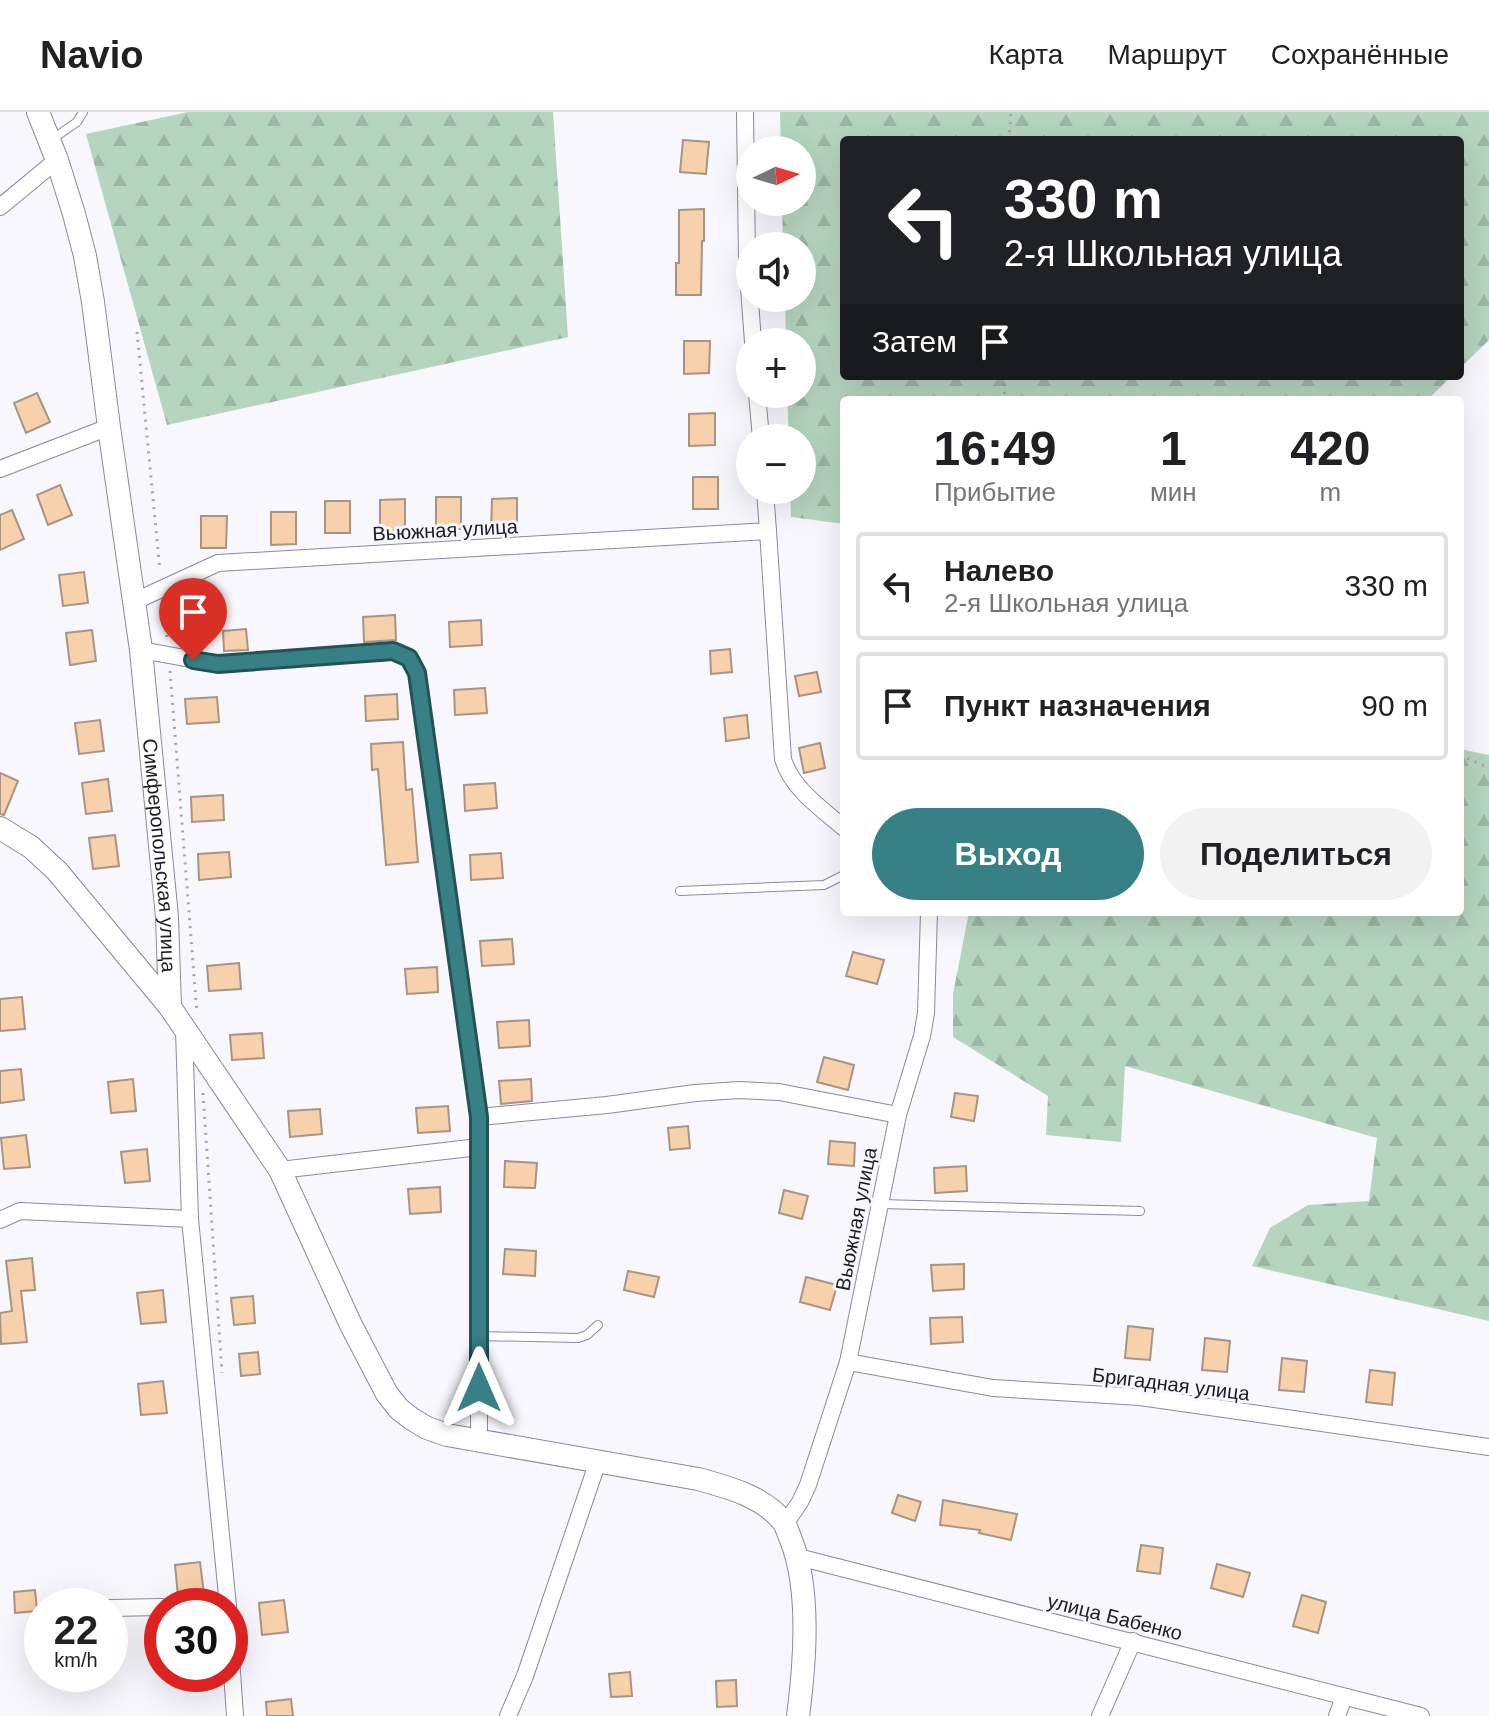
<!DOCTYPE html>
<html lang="ru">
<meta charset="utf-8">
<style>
:root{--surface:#fff;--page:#f2f2f2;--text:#202124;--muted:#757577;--line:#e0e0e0;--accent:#378085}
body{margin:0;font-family:Helvetica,sans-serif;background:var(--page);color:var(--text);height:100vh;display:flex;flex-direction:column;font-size:30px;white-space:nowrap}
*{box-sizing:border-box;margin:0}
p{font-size:26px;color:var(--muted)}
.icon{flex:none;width:44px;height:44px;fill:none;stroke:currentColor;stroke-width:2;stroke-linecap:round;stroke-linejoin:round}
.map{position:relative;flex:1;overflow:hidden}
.sheet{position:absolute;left:840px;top:284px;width:624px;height:520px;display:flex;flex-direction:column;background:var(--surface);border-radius:8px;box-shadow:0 8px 32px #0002}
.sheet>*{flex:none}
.top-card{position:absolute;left:840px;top:24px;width:624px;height:244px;border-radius:8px;box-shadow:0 8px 32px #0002;background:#202124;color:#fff;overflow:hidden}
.needle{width:52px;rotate:85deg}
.buttons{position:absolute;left:736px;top:24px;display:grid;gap:16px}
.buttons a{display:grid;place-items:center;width:80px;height:80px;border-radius:50%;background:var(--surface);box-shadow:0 8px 32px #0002;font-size:40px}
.speed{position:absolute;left:24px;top:1476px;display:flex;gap:16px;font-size:40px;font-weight:700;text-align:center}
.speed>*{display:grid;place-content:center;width:104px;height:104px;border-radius:50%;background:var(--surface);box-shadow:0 8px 32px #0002;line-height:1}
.speed small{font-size:20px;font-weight:400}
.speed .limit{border:12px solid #d22;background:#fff;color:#111}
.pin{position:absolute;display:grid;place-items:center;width:68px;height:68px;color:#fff;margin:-82px -34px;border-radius:50% 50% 50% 0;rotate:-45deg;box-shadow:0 0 8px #0007}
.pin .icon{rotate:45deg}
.me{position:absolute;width:88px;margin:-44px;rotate:0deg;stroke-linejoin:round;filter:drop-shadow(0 0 6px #0008)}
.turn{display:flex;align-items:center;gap:28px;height:168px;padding:0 32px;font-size:36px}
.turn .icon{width:104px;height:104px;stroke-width:2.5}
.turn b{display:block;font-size:56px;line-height:68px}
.then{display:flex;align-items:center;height:76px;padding:0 32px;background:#0003;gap:16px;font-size:30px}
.eta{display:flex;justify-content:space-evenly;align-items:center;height:136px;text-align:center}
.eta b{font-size:48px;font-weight:600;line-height:56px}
.primary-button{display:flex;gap:16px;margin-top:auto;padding:16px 32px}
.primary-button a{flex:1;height:92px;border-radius:48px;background:var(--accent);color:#fff;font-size:32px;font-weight:600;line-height:92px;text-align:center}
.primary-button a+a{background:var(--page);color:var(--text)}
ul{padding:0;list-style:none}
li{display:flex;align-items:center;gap:24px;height:108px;margin:0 16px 12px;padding:0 16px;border:4px solid var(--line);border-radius:8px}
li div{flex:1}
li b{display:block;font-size:30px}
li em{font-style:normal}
header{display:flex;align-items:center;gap:48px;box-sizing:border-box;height:112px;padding:0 40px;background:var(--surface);border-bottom:2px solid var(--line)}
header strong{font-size:38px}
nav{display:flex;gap:44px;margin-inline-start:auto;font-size:28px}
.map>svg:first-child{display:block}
.forest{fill:url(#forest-firs)}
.building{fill:#f7d1ac;stroke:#a89482;stroke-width:2}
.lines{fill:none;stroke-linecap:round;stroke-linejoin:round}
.lane-casing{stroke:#8d88a0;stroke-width:10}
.street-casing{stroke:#8d88a0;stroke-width:18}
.secondary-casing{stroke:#8d88a0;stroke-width:24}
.path{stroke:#a5a4ab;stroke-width:3;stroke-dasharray:2 6;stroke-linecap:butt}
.lane{stroke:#fff;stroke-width:8}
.street{stroke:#fff;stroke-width:16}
.secondary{stroke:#fff;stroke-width:22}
.route-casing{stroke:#245356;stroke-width:20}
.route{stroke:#378085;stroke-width:14}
.labels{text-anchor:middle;stroke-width:6;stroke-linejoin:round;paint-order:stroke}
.street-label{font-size:20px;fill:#1d1b24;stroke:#f8f7fd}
</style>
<header>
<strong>Navio</strong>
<nav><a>Карта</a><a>Маршрут</a><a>Сохранённые</a></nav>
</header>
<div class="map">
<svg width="1489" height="1604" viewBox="0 0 1489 1604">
<defs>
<pattern id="forest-firs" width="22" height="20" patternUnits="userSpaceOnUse" patternTransform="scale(2)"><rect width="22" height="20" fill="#b5d5bf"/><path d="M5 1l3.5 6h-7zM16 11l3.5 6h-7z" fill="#9bb6a4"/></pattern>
</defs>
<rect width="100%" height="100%" fill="#f8f7fd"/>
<g class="forest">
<polygon points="188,0 553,0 568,225 167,313 86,22"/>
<polygon points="780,0 1489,0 1489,228 1460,256 1460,28 844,28 844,264 1452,264 1427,288 844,288 844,412 791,405 790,378 802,378 802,326 789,326 787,282 802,282 802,230 786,230 785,186 802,186 802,134 783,134 782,90 802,90 802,38 781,38"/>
<polygon points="1460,637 1489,643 1489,1209 1252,1154 1270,1116 1308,1093 1369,1089 1377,1026 1125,954 1121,1030 1046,1023 1048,984 953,925 953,882 969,800 1460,800"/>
</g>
<g class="building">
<polygon points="683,28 709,30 706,62 680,60"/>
<polygon points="704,97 704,129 702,129 701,183 676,183 676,151 679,151 679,98"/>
<polygon points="684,229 710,229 709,261 684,262"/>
<polygon points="37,281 50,310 26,321 14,291"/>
<polygon points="715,301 715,333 689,334 689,302"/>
<rect x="693" y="365" width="25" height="32"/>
<polygon points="60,373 72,403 48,413 37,383"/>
<rect x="436" y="385" width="25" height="32"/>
<polygon points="517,386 517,418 491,419 492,387"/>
<polygon points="405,387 405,419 380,420 380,388"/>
<rect x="325" y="389" width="25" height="32"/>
<polygon points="12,398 24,427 0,438 0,403"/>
<polygon points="271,400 296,400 296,432 271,433"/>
<polygon points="201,404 227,404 226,436 201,436"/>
<polygon points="84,460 88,491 63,494 59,463"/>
<polygon points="395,503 396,528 364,530 363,505"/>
<polygon points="481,508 482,533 450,535 449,510"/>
<polygon points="246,517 248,538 224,539 223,519"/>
<polygon points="92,518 96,549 70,553 66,521"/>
<polygon points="730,537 732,560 711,562 710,539"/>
<polygon points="817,560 821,580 799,584 795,564"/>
<polygon points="485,576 487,601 455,603 454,578"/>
<polygon points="397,582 398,607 366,609 365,584"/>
<polygon points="217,585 219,610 187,612 185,587"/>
<polygon points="747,603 749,626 726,629 724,606"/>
<polygon points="100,608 104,639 79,642 75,611"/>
<polygon points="403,630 406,678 412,677 418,750 386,753 378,657 372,658 371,632"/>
<polygon points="820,631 825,656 804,661 799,636"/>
<polygon points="0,661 18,669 4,703 0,702"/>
<polygon points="108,667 112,699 86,702 82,671"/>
<polygon points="495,671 497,696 465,699 464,673"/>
<polygon points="223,683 224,708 192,710 191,685"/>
<polygon points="115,723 119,754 93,757 89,726"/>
<polygon points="229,740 231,765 199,768 198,742"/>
<polygon points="501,741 503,766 471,768 470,743"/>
<polygon points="512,827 514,852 482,854 480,829"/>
<polygon points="853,840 884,848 877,872 846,864"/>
<polygon points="239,851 241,877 209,879 207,854"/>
<polygon points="437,855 438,880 407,882 405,857"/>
<polygon points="22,885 25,917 0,919 0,887"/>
<polygon points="529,908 530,934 499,936 497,910"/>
<polygon points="262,921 264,946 232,948 230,923"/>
<polygon points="824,945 854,953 848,978 817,970"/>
<polygon points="21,957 24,988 0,991 0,959"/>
<polygon points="133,967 136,999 111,1001 108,970"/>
<polygon points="531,967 532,989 501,992 499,969"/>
<polygon points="955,981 978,984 974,1009 951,1005"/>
<polygon points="448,994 450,1019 418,1021 416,996"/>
<polygon points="320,997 322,1022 290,1025 288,999"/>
<polygon points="688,1014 690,1036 670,1038 668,1016"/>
<polygon points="26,1023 30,1055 4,1057 1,1026"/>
<polygon points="830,1029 855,1031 854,1054 828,1052"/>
<polygon points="147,1037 150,1069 125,1071 121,1040"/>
<polygon points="505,1049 537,1051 535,1076 504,1075"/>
<polygon points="966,1054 967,1079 935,1081 934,1056"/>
<polygon points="440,1075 441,1100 410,1102 408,1077"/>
<polygon points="784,1078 808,1084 802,1107 779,1101"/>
<polygon points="505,1137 536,1139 535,1164 503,1162"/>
<polygon points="32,1146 35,1178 21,1179 27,1230 1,1232 0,1201 12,1199 6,1149"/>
<polygon points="964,1152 964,1177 933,1179 931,1153"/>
<polygon points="628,1159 659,1165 654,1185 624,1178"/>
<polygon points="806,1165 837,1173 830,1198 800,1190"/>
<polygon points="163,1178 166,1210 141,1212 137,1181"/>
<polygon points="253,1184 255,1211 234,1213 231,1186"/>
<polygon points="962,1205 963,1230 931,1232 930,1206"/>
<polygon points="1128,1214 1153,1217 1150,1248 1125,1246"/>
<polygon points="1205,1226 1230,1229 1227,1260 1202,1258"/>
<polygon points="258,1240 260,1262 241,1264 239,1242"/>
<polygon points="1282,1246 1307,1249 1304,1280 1279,1278"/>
<polygon points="1370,1258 1395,1261 1392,1293 1366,1290"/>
<polygon points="163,1269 167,1301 141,1303 138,1272"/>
<polygon points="898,1383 921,1390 915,1409 892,1401"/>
<polygon points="943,1388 1017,1402 1011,1428 979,1421 980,1418 940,1413"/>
<polygon points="1141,1433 1163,1436 1160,1462 1137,1459"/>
<polygon points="200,1450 204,1482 178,1484 175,1453"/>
<polygon points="1217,1452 1250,1461 1243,1485 1211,1476"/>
<polygon points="35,1478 37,1499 15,1501 14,1480"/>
<polygon points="1302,1483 1326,1490 1318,1521 1293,1514"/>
<polygon points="284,1488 288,1520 262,1523 259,1491"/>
<polygon points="630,1560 632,1584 611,1585 609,1562"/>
<polygon points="736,1568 737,1594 717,1595 716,1569"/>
<polygon points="291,1587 293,1604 267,1604 266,1590"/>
</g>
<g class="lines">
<defs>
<g id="lane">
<polyline points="51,28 77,10 83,0"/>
<polyline points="680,779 824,773 844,763"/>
<polyline points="881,1092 1140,1099"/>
<polyline points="479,1224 578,1226 587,1223 598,1213"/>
</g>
<g id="street">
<polyline points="745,0 747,148 753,230"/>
<polyline points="0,95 57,48"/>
<polyline points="757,282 761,326"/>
<polyline points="0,357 109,315"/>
<path d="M768,419l15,228c9,30 38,49 61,69"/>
<polyline points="133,490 218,451 768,419 765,378"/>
<polyline points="141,538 218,552 393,539 409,546 417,561 479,1005 479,1328"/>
<polyline points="184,918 190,1107 228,1494"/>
<polyline points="479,1005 607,993 695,981 739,978 779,980 898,1003"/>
<polyline points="280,1058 479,1035"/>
<polyline points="0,1108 20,1099 190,1107"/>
<polyline points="848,1250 993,1276 1140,1285 1489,1335"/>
<polyline points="785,1412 800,1390 808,1373 848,1250 898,1003 922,924 926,901 929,800"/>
<polyline points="798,1445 1421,1604"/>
<polyline points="203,1494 228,1494"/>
<polyline points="110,1496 162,1495"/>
<polyline points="230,1530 235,1604"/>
<polyline points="508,1604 525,1564 598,1349"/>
<polyline points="1100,1604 1133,1529"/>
<polyline points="1337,1604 1344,1585"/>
</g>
<g id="secondary">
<path id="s1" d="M38,0l19,48 17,54 11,42 8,46 16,125 32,223 26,267 3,90"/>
<path d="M0,716l31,19 26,24 113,136 110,163 71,155 36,69 12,15 13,10 15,9 20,7 251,44c30,8 67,18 86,44 3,5 5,12 7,17 20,50 14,123 7,176"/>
</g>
</defs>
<use href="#lane" class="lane-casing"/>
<use href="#street" class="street-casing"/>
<use href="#secondary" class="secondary-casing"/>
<g class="path">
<polyline points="1009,28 1011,0"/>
<polyline points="137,220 160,459"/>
<polyline points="1003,264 1005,288"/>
<polyline points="164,491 167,527"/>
<polyline points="170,559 197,902"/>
<polyline points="1460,643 1489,656"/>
<polyline points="203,981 222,1261"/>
</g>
<use href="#lane" class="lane"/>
<use href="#street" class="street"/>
<use href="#secondary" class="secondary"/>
</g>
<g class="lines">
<defs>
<polyline id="route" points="193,548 218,552 393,539 409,546 417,561 479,1005 479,1276"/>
</defs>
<use href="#route" class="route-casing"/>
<use href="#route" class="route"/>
</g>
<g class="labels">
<g class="street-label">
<text transform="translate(445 418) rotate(-3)" y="7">Вьюжная улица</text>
<text dy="7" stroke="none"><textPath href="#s1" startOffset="756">Симферопольская улица</textPath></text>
<text transform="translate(856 1107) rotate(-79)" y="7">Вьюжная улица</text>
<text transform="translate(1171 1272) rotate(7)" y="7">Бригадная улица</text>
<text transform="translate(1115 1505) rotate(14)" y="7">улица Бабенко</text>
</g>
</g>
</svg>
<div class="buttons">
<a><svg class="needle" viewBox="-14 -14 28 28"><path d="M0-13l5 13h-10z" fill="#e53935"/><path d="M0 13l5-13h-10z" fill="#757577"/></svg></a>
<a><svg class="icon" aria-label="sound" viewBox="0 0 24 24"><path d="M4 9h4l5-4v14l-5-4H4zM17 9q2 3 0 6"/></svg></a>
<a>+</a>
<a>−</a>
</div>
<div class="speed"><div>22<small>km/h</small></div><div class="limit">30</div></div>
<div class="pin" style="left:193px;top:548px;background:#d93025"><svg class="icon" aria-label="arrive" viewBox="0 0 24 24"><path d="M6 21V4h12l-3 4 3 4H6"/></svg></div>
<svg class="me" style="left:479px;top:1276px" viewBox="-20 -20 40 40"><path d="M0-17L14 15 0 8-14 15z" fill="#378085" stroke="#fff" stroke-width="4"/></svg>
<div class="top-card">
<div class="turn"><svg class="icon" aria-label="left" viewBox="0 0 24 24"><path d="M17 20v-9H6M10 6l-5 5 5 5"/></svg><div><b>330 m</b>2-я Школьная улица</div></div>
<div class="then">Затем<svg class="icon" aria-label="arrive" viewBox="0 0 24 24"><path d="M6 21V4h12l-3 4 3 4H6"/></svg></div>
</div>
<section class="sheet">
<div class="eta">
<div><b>16:49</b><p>Прибытие</p></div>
<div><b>1</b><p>мин</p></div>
<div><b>420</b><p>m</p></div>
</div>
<ul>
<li><svg class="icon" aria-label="left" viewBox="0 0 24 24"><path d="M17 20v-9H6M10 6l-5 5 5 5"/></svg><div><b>Налево</b><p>2-я Школьная улица</p></div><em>330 m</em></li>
<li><svg class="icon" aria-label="arrive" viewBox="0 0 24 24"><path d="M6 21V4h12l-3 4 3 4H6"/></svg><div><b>Пункт назначения</b></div><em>90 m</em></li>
</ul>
<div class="primary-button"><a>Выход</a><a>Поделиться</a></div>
</section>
</div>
